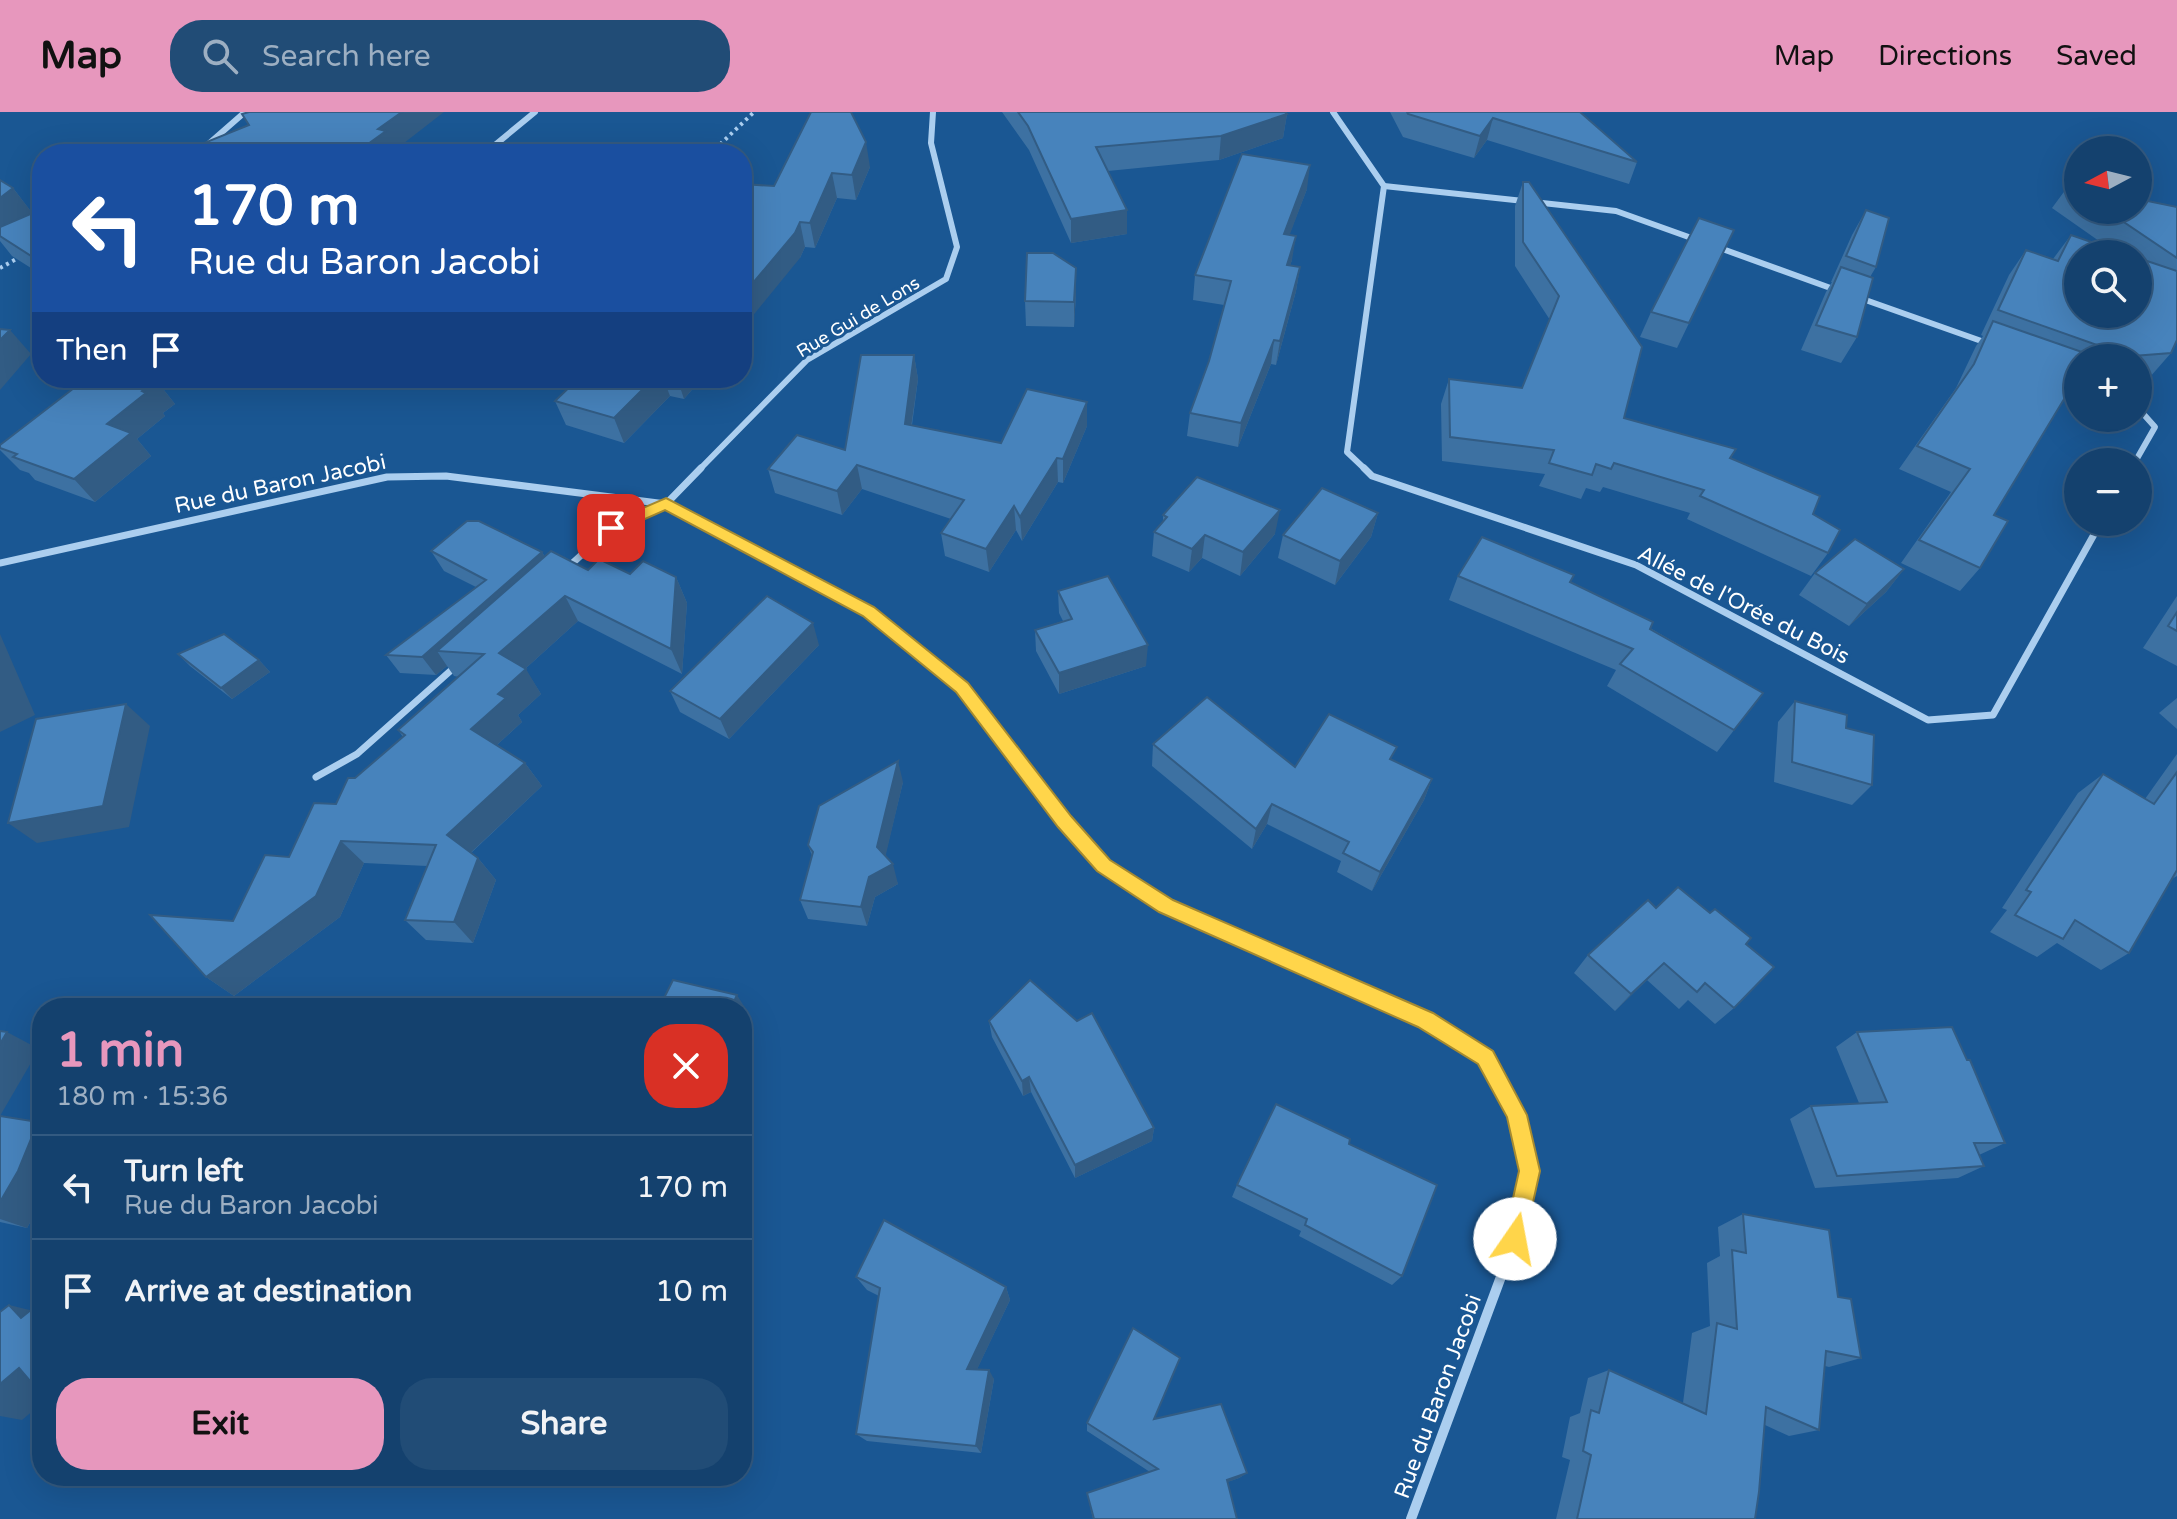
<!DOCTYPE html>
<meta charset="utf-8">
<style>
:root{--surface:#14416e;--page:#214c76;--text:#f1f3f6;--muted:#9dafc2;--line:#335a81;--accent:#e797bd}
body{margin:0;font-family:"Varela Round",sans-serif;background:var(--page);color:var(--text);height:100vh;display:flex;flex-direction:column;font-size:30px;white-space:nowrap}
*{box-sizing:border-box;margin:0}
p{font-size:26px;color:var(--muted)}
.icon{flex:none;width:44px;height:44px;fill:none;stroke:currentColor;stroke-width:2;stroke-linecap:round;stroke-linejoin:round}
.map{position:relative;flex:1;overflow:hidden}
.side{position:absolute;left:32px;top:886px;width:720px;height:488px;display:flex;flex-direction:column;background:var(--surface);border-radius:32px;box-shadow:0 8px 32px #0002,0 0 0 2px var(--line)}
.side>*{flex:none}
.hud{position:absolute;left:32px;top:32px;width:720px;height:244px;border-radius:32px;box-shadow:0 8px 32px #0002,0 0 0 2px var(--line);background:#1a4fa0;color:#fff;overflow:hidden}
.needle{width:52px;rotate:263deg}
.tools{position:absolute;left:2064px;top:24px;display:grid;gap:16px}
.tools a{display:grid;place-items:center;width:88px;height:88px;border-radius:50%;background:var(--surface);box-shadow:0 8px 32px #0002,0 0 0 2px var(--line);font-size:40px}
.pin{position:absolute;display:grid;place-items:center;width:68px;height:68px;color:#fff;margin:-34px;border-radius:16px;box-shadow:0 4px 12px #0006}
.me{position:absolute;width:88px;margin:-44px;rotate:12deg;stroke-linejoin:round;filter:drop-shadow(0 0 6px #0008)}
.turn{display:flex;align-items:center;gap:28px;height:168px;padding:0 24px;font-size:36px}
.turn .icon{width:104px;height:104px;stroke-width:2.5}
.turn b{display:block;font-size:56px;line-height:68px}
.then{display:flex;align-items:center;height:76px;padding:0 24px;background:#0003;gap:16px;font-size:30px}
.round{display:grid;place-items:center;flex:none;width:84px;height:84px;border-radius:32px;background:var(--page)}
.headline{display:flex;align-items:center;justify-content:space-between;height:136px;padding:0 24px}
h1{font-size:48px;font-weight:700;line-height:60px;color:var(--accent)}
.primary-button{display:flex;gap:16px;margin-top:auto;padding:16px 24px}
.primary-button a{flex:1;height:92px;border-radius:32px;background:var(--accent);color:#111;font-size:32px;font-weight:700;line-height:92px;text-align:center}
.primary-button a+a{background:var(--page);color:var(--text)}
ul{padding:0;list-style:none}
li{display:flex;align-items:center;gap:24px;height:104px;padding:0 24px;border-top:2px solid var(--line)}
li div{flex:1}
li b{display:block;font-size:30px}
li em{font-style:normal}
header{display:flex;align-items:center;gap:48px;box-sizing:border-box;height:112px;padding:0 40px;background:var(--accent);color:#111}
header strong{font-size:38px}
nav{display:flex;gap:44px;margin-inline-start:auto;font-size:28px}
.search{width:560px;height:72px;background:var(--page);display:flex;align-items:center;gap:20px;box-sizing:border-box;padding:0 28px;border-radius:32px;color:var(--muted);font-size:30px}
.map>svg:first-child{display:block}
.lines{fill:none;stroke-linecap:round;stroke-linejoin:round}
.path{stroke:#abceef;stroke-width:4;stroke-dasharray:3 4;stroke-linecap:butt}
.street-far2{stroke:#abceef;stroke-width:6}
.street-far1{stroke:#abceef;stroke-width:7}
.street{stroke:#abceef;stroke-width:10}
.wall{fill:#3d71a2;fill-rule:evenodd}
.shaded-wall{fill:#325c84}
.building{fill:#4783bc;stroke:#325c84;stroke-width:2}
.route{fill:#ffd54a;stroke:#a68a30;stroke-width:2}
.labels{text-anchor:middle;stroke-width:6;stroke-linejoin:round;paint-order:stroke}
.far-street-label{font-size:18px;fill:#fff;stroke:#1a5793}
.street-label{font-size:22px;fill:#fff;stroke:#1a5793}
</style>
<header>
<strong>Map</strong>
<div class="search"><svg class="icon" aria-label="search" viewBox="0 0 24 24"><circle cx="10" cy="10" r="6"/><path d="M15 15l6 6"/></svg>Search here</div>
<nav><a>Map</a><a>Directions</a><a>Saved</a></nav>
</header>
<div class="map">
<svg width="2177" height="1407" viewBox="0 0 2177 1407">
<rect width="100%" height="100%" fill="#1a5793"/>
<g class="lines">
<g class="path">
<polyline points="710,42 754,0"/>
<polyline points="0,156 20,145"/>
</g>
<g class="street-far2">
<polyline points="1333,0 1384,74 1347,340 1366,358"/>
<polyline points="197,42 245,0"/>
<polyline points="484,42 535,0"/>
<polyline points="1384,74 1616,99 1697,128"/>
<polyline points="1717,135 1836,178"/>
<polyline points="1857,185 1987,231"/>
<polyline points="2135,350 2155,315 2138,296"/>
<polyline points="699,358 807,248 946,167 957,135 931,31 933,0"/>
</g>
<g class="street-far1">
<polyline points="1364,356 1372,364 1636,453 1928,608 1993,603 2101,410"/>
<polyline points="0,451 387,365 446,364 666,392 739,428 869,499 962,575 1064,709 1104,753 1166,794 1219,817"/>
<polyline points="566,457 611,416 666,392 701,356"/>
<polyline points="316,665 357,642 457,553"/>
</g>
<polyline class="street" points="1215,815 1426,908 1486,946 1517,1003 1530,1059 1515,1127 1411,1407"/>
</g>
<g class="wall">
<polygon points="811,0 870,55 856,88 837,86 815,136 805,135 800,146 774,74"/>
<polygon points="1002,0 1285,0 1287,2 1283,26 1219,48 1108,59 1127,98 1127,122 1071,131 1029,38"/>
<polygon points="1390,0 1580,0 1637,50 1629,72 1487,28 1474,46 1403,25"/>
<polygon points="199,33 395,38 397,42 204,42"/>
<polygon points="0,68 13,76 32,101 42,97 42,163 12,144 0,129"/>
<polygon points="1523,70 1624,306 1736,337 1731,346 1813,402 1828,441 1811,464 1687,407 1690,401 1603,375 1600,380 1586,376 1581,387 1539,374 1545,362 1442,349 1441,292 1449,267 1522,276 1550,208 1515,154 1515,94"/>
<path d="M2069,73l9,2v23h60l39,-3v133l-6,13 -21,24 -12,1v-20h-60v25h-4l-80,132 -14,53 -20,23 -59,-28 50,-71 -52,-23 57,-81 20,-42 7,-10 -2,-1 28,-60 17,-25 27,9 18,-24 38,13 -57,-40zM2078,142h60v60z"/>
<polygon points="1307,77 1289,123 1292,148 1290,153 1300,155 1296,179 1276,253 1271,252 1238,335 1187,324 1190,301 1209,249 1224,193 1193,188 1195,163"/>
<polygon points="1866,98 1876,155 1870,165 1857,225 1841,251 1801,238 1826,180 1832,170 1831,170 1852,123"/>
<polygon points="1734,118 1677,236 1640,225 1651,200"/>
<polygon points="1076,156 1076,181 1074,215 1026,214 1025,189"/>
<polygon points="914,243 918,267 912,313 1001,331 1087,314 1063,371 1058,370 1022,429 1016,418 989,460 945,444 941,421 951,407 862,377 842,403 775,381 768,357 845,338"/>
<polygon points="579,266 702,266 684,287 670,284 624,331 566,313 555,289"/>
<polygon points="156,268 175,292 163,301 165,304 137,327 151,344 95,390 35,368 29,361 20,358 0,338 0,333"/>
<polygon points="1378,401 1371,425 1335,473 1278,446 1283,423"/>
<polygon points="1163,403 1275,422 1240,464 1202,446 1189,460 1152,444 1154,420 1163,409"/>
<polygon points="431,439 542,440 545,445 588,458 676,465 687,491 682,562 578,509 525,557 541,582 518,603 522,610 497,633 525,651 542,674 471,741 478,746 496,768 473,831 426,828 405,808 427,754 364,751 340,805 234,884 206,865 233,809 336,692 355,666 403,625 398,618 459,565 454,564 447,554 436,563 400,561 386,543 476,475 444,459"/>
<polygon points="1904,457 1886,480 1849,514 1799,483 1815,461"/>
<polygon points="1458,464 1570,470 1763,581 1717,640 1607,574 1616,558 1449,488"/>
<polygon points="1058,479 1146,554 1059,582 1036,539 1035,518 1063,509 1059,501"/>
<polygon points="2177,484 2177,554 2143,536"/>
<polygon points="819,533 729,627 680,600 670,579"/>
<polygon points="178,542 259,548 270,560 232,587 190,554"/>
<polygon points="2177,586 2177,617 2159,601"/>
<polygon points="1795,589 1846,616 1872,673 1852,693 1774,670 1778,610"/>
<polygon points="1153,632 1295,655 1392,648 1432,667 1424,688 1372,779 1337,760 1341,749 1267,712 1252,737 1152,654"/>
<polygon points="2177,642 2177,764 2172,767 2129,841 2101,858 2057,831 2037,845 1990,820 2007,798 2002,796 2078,681 2103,662 2145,687"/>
<polygon points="903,670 885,744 898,772 875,785 867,814 808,807 800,788 812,744 808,733"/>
<polygon points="1656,796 1746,832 1734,896 1715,912 1688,888 1679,897 1647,868 1615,899 1574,861 1588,843"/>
<polygon points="989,909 1154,1016 1152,1029 1075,1066 1031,980 1023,984 992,925"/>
<polygon points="1857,920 2005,1031 1979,1043 1984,1054 1958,1066 1815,1076 1790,1007 1811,994 1859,991 1836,935"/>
<polygon points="0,1004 42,1011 42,1089 27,1116 0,1110"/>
<polygon points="1349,1032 1402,1164 1392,1173 1299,1124 1301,1119 1232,1085 1237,1073"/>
<polygon points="1743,1102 1838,1185 1861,1246 1829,1255 1825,1254 1819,1318 1789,1324 1765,1313 1755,1407 1556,1407 1570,1348 1562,1345 1570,1305 1580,1301 1588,1266 1609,1258 1683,1291 1692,1221 1710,1214 1707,1151 1720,1144 1718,1115"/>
<polygon points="856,1165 1006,1175 1010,1188 977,1257 994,1267 981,1341 867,1329 856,1322 879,1184 867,1178"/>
<polygon points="1154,1307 1247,1361 1239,1366 1227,1370 1237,1407 1093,1407 1087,1381 1150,1360 1087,1319 1087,1311"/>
</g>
<g class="shaded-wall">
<polygon points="402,0 444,0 395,38 397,42 354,42 378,17"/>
<polygon points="1287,2 1283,26 1219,48 1221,24"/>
<polygon points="1493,6 1487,28 1474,46 1480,24"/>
<polygon points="866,30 870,55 856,88 852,63"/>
<polygon points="1310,53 1307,77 1281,146 1284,122"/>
<polygon points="832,61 837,86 815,136 810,111"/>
<polygon points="13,76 33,102 0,124 0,86"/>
<polygon points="1127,98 1127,122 1071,131 1071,107"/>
<polygon points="800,110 805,135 800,146 742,217 742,184"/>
<polygon points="1296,124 1292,148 1283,177 1287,153"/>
<polygon points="1300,155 1296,179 1276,253 1280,229"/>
<polygon points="1076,156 1076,181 1074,215 1074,190"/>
<polygon points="10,218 31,242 0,278 0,228"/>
<polygon points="1274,228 1271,252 1238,335 1241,311"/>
<polygon points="914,243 918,267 908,336 905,312"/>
<polygon points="654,266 663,266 670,284 624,331 614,306"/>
<polygon points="677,266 702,266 684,287"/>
<polygon points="156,268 175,292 163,301 165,304 137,327 151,344 95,390 74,367 107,312 142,279"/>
<polygon points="1087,290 1087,314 1063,371 1063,347"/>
<polygon points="1057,346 1058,370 1022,429 1020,405"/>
<polygon points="857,353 862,377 842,403 837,379"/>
<polygon points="1014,394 1016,418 989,460 986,437"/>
<polygon points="1280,398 1275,422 1240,464 1243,440"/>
<polygon points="1378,401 1371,425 1335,473 1340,449"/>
<polygon points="1205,423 1202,446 1189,460 1192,437"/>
<polygon points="542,440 553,459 437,539 447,554 436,563 422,545"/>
<polygon points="1904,457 1886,480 1849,514 1867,492"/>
<polygon points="676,465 687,491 682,562 671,537"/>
<polygon points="565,484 578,509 515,566 499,541"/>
<polygon points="813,511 819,533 729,627 720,607"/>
<polygon points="0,522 35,603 0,620"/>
<polygon points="1148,533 1146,554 1059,582 1059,561"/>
<polygon points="259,548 270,560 232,587 221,576"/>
<polygon points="526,557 541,582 518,603 522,610 488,641 471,617 498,582"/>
<polygon points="126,592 150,614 129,715 37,731 8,711"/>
<polygon points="898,649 903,670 883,755 877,735"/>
<polygon points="525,651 542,674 466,745 447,723"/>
<polygon points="1432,667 1424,688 1372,779 1380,760"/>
<polygon points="1272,692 1267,712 1252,737 1256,717"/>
<polygon points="341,729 364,751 340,805 234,884 206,865"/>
<polygon points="478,746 496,768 473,831 454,810"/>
<polygon points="893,752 898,772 875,785 867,814 861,795 869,765"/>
<polygon points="1664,851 1647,868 1615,899 1631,882"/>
<polygon points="737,883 747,899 742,909 742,896 731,896"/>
<polygon points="7,920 39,937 0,1004 0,932"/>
<polygon points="1029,965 1031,980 1023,984 1022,969"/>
<polygon points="38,1010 42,1011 42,1089 27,1116 0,1107 0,1090"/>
<polygon points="1154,1016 1152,1029 1075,1066 1075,1053"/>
<polygon points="1006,1175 1010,1188 973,1266 967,1257"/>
<polygon points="9,1193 42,1201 21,1206"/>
<polygon points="19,1256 42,1261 42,1291 22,1308 0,1304 0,1272"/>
<polygon points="989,1258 994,1267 981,1341 976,1334"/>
<polygon points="1247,1361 1239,1366 1220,1373 1227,1368"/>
</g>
<g class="building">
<polygon points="249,0 402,0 378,17 386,19 354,42 229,42 199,33 249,13 242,2"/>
<polygon points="811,0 851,0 866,30 852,63 832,61 810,111 800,110 795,121 742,184 742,72 774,74"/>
<polygon points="1018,0 1285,0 1287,2 1221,24 1096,35 1127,98 1071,107 1028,14"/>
<polygon points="1407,0 1580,0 1637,50 1493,6 1480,24 1408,2"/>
<polygon points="1242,42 1310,53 1284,122 1296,124 1287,153 1300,155 1280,229 1274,228 1241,311 1190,301 1209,249 1231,169 1195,163"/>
<polygon points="0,68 13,76 0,86"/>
<polygon points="1523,70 1529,70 1642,235 1624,306 1736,337 1730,346 1820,384 1813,402 1840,418 1828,441 1700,384 1704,378 1614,351 1611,357 1596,352 1592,363 1549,351 1554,338 1450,325 1449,267 1522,276 1559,184 1523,130"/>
<polygon points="2138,87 2177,95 2177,146 2106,98 2138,98"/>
<polygon points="42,97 42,151 0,124 0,115"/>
<polygon points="1866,98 1889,106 1876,155 1846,144"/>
<polygon points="1699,106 1734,118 1689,211 1651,200"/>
<polygon points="2071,123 2126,142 2078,142 2078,202 2138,202 2138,146 2177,159 2177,228 2171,241 2107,246 2078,246 2078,264 1994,403 2008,409 1980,456 1919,428 1970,357 1917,334 1974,252 1993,209 2096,245 2103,242 2100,234 1998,198 2026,138 2058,149"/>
<polygon points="1027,141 1053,141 1076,156 1074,190 1025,189"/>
<polygon points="1841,155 1873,166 1857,225 1816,213"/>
<polygon points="0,217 10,218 0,228"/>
<polygon points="861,243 914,243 905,312 1001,331 1027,277 1087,290 1063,347 1057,346 1020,405 1014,394 986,437 941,421 964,388 857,353 837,379 768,357 797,323 845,338"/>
<polygon points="87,266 149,266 156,268 142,279 146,281 107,312 131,321 74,367 13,345 17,342 0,336 0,333"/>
<polygon points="579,266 654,266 614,306 555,289"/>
<polygon points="1197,365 1280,398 1243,440 1205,423 1192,437 1154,420 1167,405 1163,403"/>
<polygon points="1322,376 1378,401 1340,449 1283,423"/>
<polygon points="467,409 479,409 542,440 422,545 386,543 486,468 431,439"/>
<polygon points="1482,425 1574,463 1570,470 1653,510 1650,517 1763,581 1734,618 1620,552 1633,537 1458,464"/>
<polygon points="1855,427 1904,457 1867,492 1815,461"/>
<polygon points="551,439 588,458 599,447 630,462 643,449 676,465 671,537 565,484 499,541 526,557 498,582 506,586 471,617 525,651 447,723 478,746 454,810 405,808 436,733 341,729 316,784 206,865 150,803 233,809 265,743 289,745 314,691 336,692 348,666 355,666 405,623 398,618 484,542 437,539"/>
<polygon points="1108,464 1148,533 1059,561 1035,518 1072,507 1058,479"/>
<polygon points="767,484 813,511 720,607 670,579"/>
<polygon points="2177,500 2177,519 2168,514"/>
<polygon points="224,522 259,548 221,576 178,542"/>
<polygon points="1207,585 1295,655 1329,602 1397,635 1390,647 1432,667 1380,760 1343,741 1349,730 1272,692 1256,717 1153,632"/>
<polygon points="1795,589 1847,603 1846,616 1874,623 1872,673 1792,650"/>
<polygon points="126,592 103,694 8,711 36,607"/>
<polygon points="898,649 877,735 893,752 869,765 861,795 800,788 813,740 808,733 819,694"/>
<polygon points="2177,660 2177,758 2129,841 2075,808 2063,827 2015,803 2031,780 2026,778 2103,662 2154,692"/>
<polygon points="1678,775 1710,801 1715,797 1751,826 1746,832 1774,855 1734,896 1705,871 1697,880 1664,851 1631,882 1588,843 1648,788 1656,796"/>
<polygon points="673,868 737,883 731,896 659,896"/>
<polygon points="1030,868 1077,909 1092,901 1154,1016 1075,1053 1029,965 1022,969 989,909"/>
<polygon points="1952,915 1967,948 1970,948 2005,1031 1974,1031 1984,1054 1837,1064 1811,994 1887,990 1857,920"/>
<polygon points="0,919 7,920 0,932"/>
<polygon points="1276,992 1350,1027 1349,1032 1437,1073 1402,1164 1305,1113 1307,1107 1237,1073"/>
<polygon points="0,1004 38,1010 18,1059 0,1090"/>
<polygon points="1743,1102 1829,1118 1838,1185 1851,1187 1861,1246 1826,1239 1819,1318 1766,1295 1759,1380 1755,1407 1577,1407 1591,1343 1583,1339 1591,1298 1599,1301 1609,1258 1706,1302 1717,1211 1737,1217 1732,1138 1746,1141"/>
<polygon points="884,1108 1006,1175 967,1257 989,1258 976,1334 856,1322 880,1176 856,1165"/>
<polygon points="42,1189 42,1283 19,1256 0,1272 0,1200 9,1193 21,1206"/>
<polygon points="1133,1216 1180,1246 1154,1307 1221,1292 1247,1361 1227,1368 1237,1407 1094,1407 1087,1381 1158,1357 1087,1311"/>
</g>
<polygon class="route" points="666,386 874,495 968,571 1071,704 1110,748 1173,788 1433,901 1493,939 1527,1003 1540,1059 1523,1135 1515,1138 1507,1135 1504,1127 1519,1059 1507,1005 1478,952 1418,915 1159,800 1097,759 1058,715 956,580 863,504 665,398 611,422 603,416 606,412"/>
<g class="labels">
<g class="far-street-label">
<text transform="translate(858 205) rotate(-31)" y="6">Rue Gui de Lons</text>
</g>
<g class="street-label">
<text transform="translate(280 371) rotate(-12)" y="8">Rue du Baron Jacobi</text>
<text transform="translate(1744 492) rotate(27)" y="8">Allée de l'Orée du Bois</text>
<text transform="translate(1437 1284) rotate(-70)" y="8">Rue du Baron Jacobi</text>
</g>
</g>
</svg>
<div class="tools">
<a><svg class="needle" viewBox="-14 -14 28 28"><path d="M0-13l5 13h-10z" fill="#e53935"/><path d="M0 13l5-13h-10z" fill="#9dafc2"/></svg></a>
<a><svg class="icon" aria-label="search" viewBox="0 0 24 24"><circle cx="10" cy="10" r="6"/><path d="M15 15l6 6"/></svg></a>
<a>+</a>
<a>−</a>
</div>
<div class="pin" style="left:611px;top:416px;background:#d93025"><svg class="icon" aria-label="arrive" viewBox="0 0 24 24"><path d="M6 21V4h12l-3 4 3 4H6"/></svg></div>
<svg class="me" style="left:1515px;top:1127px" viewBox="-20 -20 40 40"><circle r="19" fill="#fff"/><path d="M0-13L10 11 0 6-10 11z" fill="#ffd54a"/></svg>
<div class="hud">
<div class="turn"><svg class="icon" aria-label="left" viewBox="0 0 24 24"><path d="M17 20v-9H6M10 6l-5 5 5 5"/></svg><div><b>170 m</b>Rue du Baron Jacobi</div></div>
<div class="then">Then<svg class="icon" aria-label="arrive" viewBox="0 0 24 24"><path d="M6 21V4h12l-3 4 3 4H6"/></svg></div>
</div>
<section class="side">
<div class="headline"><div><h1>1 min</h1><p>180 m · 15:36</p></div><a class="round" style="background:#d93025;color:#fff"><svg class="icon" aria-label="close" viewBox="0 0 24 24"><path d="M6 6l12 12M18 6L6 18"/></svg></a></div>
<ul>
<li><svg class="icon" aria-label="left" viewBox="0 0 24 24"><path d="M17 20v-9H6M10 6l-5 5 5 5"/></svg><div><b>Turn left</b><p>Rue du Baron Jacobi</p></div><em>170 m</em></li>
<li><svg class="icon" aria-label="arrive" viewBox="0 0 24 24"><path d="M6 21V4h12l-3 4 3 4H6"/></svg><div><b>Arrive at destination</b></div><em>10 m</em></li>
</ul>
<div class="primary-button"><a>Exit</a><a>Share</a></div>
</section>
</div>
